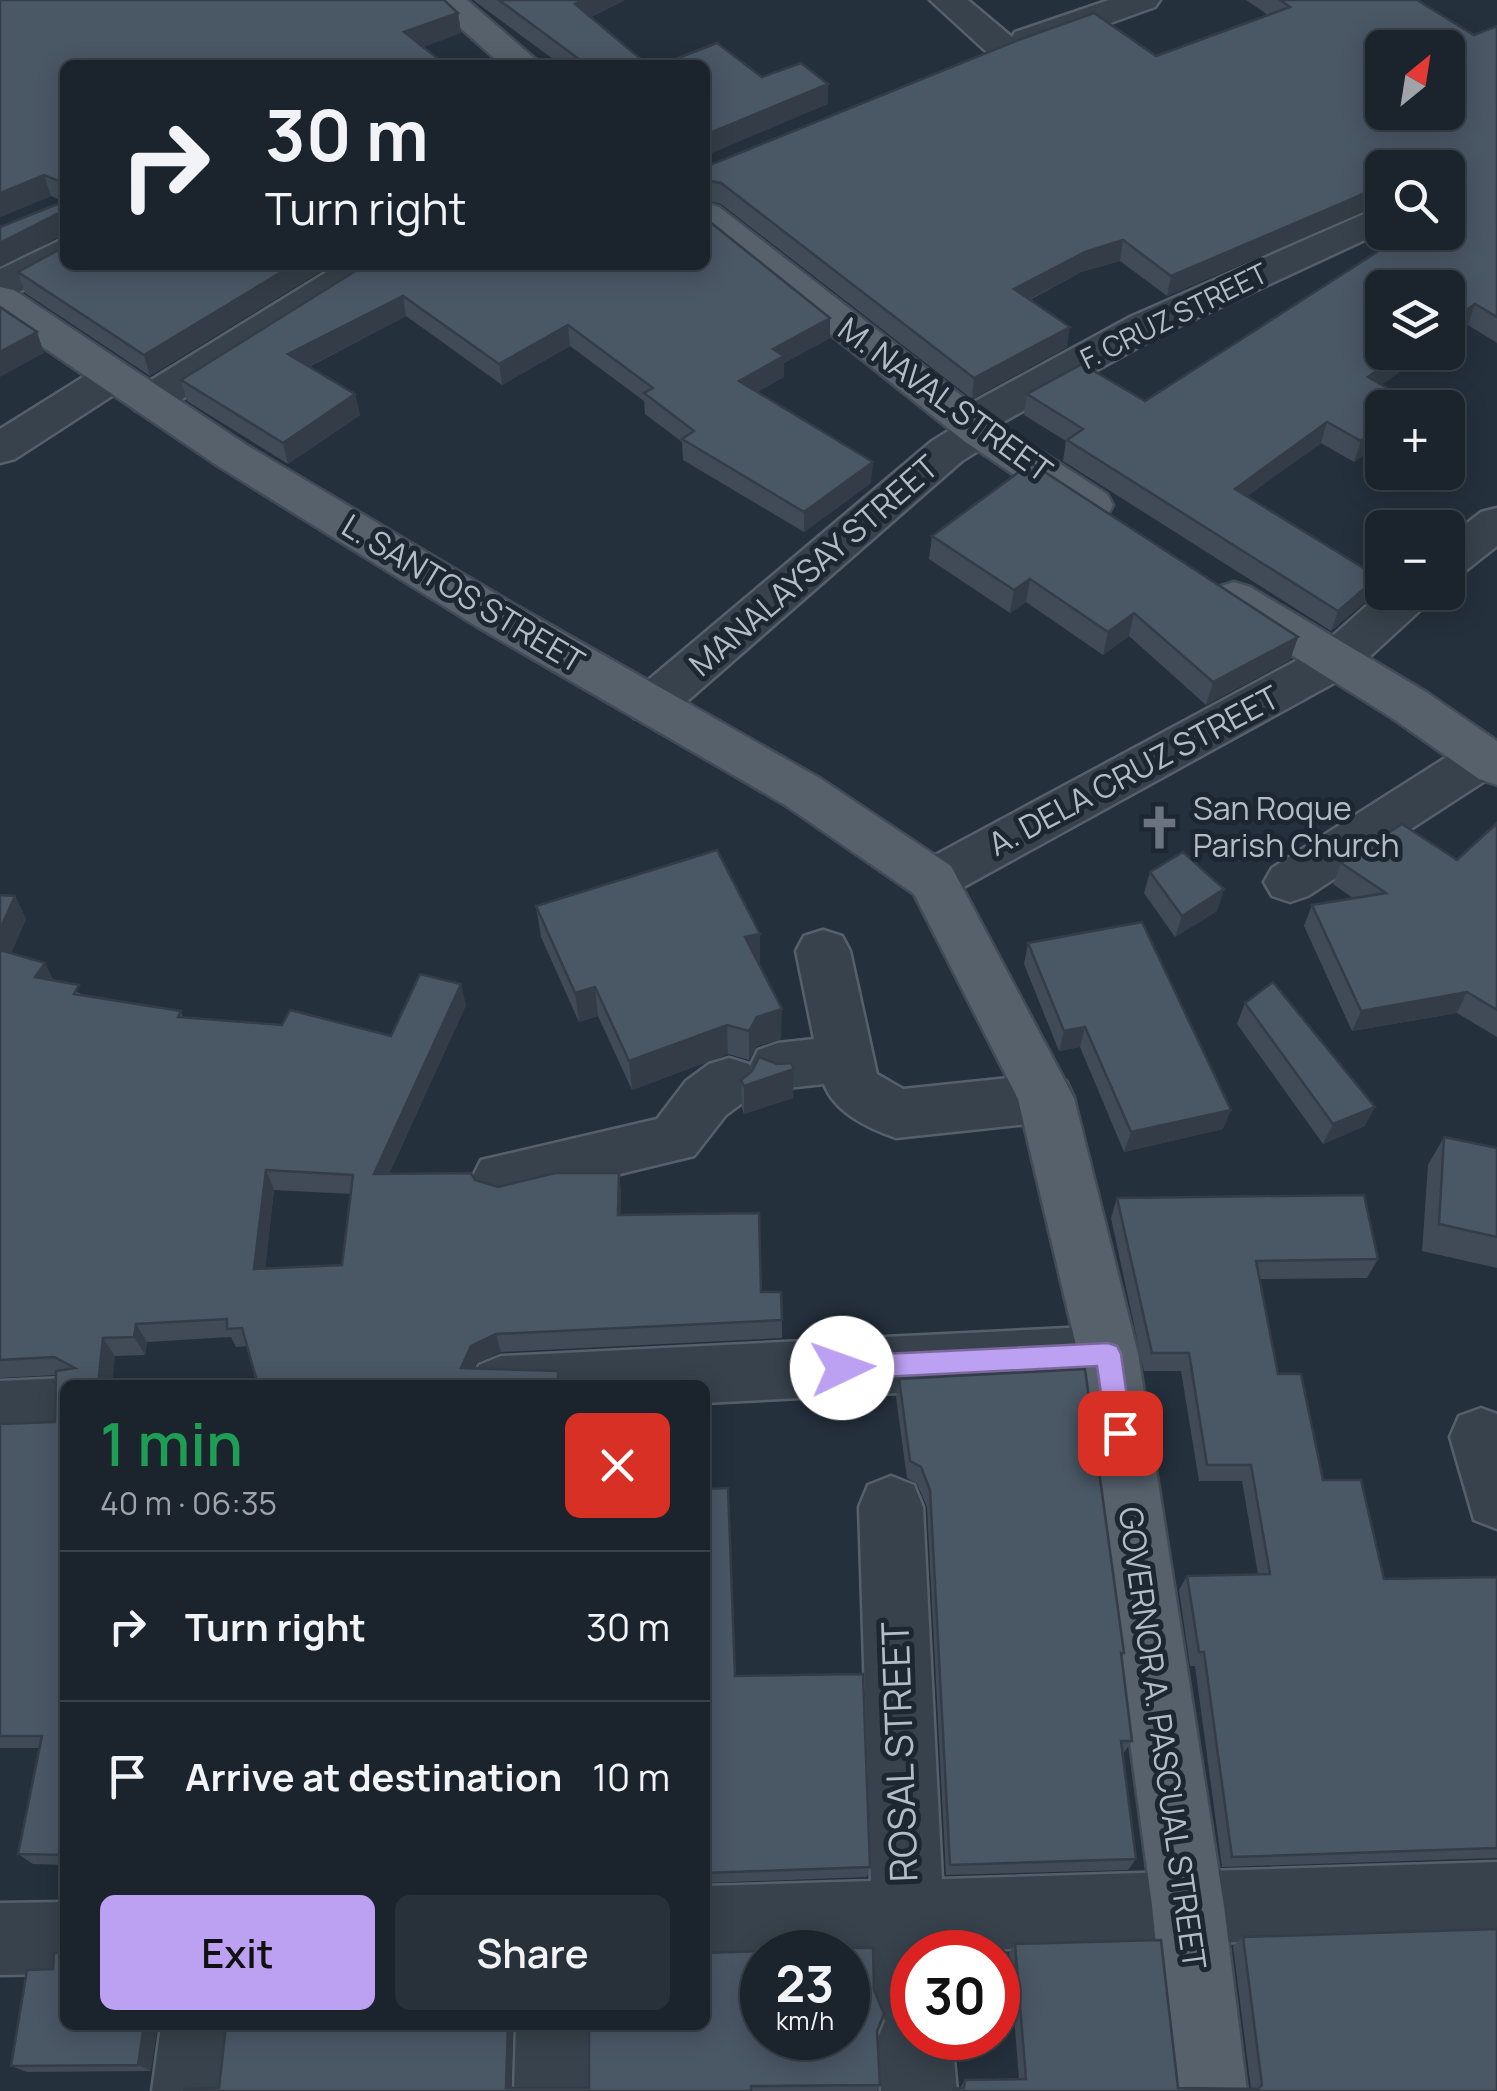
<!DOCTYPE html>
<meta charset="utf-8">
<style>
:root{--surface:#1b242d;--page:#283039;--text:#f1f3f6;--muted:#a0a4aa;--line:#394149;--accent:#bca0f2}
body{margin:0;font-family:Manrope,sans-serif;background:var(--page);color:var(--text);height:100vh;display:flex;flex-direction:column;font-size:38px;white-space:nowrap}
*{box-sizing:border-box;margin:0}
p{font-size:32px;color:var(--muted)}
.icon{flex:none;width:55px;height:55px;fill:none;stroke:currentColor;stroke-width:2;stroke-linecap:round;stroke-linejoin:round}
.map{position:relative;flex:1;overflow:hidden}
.sheet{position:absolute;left:60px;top:1380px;width:650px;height:650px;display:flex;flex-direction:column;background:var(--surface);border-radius:15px;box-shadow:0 5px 25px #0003,0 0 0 2px var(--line)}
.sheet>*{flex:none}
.hud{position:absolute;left:60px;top:60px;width:650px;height:210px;border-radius:15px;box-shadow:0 5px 25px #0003,0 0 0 2px var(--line);background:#1b242d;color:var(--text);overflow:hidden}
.needle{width:65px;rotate:30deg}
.tools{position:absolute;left:1365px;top:30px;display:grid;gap:20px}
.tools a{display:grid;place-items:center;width:100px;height:100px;border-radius:15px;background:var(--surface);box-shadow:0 5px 25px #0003,0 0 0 2px var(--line);font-size:50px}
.speed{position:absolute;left:740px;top:1930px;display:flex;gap:20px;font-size:50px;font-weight:700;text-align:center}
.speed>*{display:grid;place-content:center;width:130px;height:130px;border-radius:50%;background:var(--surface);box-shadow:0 5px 25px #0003,0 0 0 2px var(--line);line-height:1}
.speed small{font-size:25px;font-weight:400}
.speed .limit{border:15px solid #d22;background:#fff;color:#111}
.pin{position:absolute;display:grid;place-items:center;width:85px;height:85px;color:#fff;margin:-42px;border-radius:20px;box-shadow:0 5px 15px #0006}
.me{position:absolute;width:110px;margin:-55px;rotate:87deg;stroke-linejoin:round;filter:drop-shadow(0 0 8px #0008)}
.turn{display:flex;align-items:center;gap:35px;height:210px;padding:0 40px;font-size:45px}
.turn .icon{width:130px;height:130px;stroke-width:2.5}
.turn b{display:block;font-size:70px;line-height:85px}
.round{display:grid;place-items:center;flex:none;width:105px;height:105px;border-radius:15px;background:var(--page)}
.head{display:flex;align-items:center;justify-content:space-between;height:170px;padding:0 40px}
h1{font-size:60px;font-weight:600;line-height:75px;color:#1e9e55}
.button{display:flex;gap:20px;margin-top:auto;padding:20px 40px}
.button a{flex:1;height:115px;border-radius:15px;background:var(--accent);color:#111;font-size:40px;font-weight:600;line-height:115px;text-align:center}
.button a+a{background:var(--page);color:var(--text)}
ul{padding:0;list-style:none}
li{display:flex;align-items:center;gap:30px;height:150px;padding:0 40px;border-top:2px solid var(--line)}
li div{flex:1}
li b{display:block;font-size:38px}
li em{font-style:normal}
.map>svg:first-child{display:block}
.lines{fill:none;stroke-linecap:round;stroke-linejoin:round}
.minor-casing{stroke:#56606a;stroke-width:5}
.major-casing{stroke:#414b55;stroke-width:5}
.minor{fill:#38424c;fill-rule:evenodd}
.major{fill:#56616c;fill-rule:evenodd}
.wall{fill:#404b57;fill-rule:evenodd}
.shaded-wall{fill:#343d47}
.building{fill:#4a5765;stroke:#343d47;stroke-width:2.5;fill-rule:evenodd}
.route{fill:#bca0f2;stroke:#7a689d;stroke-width:2.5}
.labels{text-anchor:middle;stroke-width:10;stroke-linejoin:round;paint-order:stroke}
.far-street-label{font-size:28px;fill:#b3bdc8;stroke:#1d2731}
.street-label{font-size:32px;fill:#b3bdc8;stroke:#1d2731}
.poi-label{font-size:32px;fill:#b3bdc8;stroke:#1d2731;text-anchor:start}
.near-street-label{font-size:38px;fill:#b3bdc8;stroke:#1d2731}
</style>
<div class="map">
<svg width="1497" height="2091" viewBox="0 0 1497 2091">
<rect width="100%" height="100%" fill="#24303c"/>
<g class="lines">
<defs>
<g id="minor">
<polygon points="930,0 968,0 1012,37 1015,32 1109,0 1160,0 1155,7 1041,48 1021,49 1017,56 1004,59 991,56"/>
<polygon points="1382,206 1382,232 1160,335 1005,421 994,441 962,461 668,718 651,723 634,718 627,705 634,692 932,441 961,423 972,403 1130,317"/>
<polygon points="65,238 67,265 14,295 0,298 0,269"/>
<polygon points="338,265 386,265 380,274 165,410 150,414 135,410 129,400 135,390"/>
<polygon points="114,363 129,367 135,376 129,385 15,459 0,463 0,429 99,367"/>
<polygon points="1497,508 1497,546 1464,572 1448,577 1448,538 1481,512"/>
<polygon points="1382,592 1435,592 1428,603 1352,673 951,894 933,900 915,894 907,880 915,866 1318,649"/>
<polygon points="1484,739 1497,743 1497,773 1308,896 1290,902 1272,896 1264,882 1272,868 1467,744"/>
<path d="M823,930l19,6 8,15 27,123 26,15 143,-15 20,7 8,17 -8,17 -20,7 -150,16c-28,-10 -61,-25 -72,-54l-46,5 -20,-7 -8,-16 8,-16 20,-7 36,-4 -18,-88 8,-15z"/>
<polygon points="729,1058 749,1064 757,1081 749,1098 726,1115 694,1156 501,1203 481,1196 472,1178 481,1160 657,1119 686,1081 709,1064"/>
<polygon points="1108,1326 1130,1334 1138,1354 1130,1374 1108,1382 705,1403 705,1385 470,1385 479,1365 501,1356"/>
<polygon points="65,1378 83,1385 65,1385 65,1436 0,1439 0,1381"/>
<polygon points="1481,1408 1497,1414 1497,1529 1474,1520 1450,1437 1459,1416"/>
<polygon points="891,1476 914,1485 923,1507 942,1879 1497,1862 1497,1934 912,1952 912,2038 952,2038 957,2091 881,2091 878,2038 885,2021 875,1998 874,1953 762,1952 762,1956 705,1958 705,1886 871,1881 859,1507 868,1485"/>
<polygon points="65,1902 65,1974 0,1975 0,1903"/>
<polygon points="161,2025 235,2025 228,2091 152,2091"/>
<polygon points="516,2025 590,2025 590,2091 514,2091"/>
</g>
<g id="major">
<polygon points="429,0 467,0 542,65 502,65"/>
<polygon points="705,203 719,207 994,421 1107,494 1113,505 1107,516 1091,520 1075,516 964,441 705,234"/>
<polygon points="0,287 14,290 248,446 510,602 821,779 951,866 1074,1098 1138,1354 1224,1906 1247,2091 1171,2091 1152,1906 1078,1354 1018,1099 914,894 785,805 476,626 218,466 0,318"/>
<polygon points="1234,582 1250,587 1426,692 1497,741 1497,785 1479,779 1392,718 1218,609 1211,598 1218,587"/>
</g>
</defs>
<use href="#minor" class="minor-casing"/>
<use href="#major" class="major-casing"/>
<use href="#minor" class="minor"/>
<use href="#major" class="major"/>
</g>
<g class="wall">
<polygon points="0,0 458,13 461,33 65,65 331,265 150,376 25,293 18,272 62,248 62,235 0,267 60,203 60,200 51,196 0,217"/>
<polygon points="473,0 625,0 591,17 648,65 561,65"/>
<polygon points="1246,0 1417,0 1474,35 1497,26 1497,343 1468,325 1448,339 1448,288 1428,352 1381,385 1413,403 1411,408 1382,408 1382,441 1354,462 1321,443 1247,496 1371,597 1331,631 1063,461 1066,441 1024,415 1027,394 1145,401 1448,232 1448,168 1382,168 1382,204 1167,296 1120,261 1081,272 1030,300 1067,347 972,399 721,204 705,200 705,167 1156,56 1268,15"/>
<polygon points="365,265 830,338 784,363 784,377 757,392 871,483 804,532 683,460 682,442 645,414 644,401 570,346 502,385 406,316 309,367 355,394 360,415 288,464 187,401 181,380"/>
<polygon points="932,536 1298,637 1290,660 1206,705 1129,636 1103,655 1026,602 1010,613 929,559"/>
<polygon points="1497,823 1497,1037 1457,1013 1352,1031 1304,926 1312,905 1353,898 1333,884 1341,863 1457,860"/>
<polygon points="1150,872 1224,889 1217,911 1175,937 1144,893"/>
<path d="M0,895l15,1 11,23 -15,34 43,27 29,15 98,16 2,7 208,18 75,-31 -77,169 86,6 23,7 121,-14 2,20 -1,22 141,77 21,28v18l-281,14 -25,11 -3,6 85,2 3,14h-303l-11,-39 -11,1 -5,-10 -84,5 -2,13 -30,1 -50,29v480l-32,-1 -15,-10 21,-106h-39v-324l55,-2 1,-47 -56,3zM274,1190l77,4 -9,71 -77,3z"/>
<polygon points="536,906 760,934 759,964 781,1039 757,1046 749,1060 728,1054 632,1090 598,1016 579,1022 541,937"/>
<polygon points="1028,943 1223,1129 1124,1152 1080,1047 1059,1051 1024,964"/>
<polygon points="1245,1003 1365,1126 1323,1144 1237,1024"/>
<polygon points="794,1069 793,1098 744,1114 742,1108 741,1080"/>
<polygon points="1444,1137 1497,1148 1497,1268 1422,1251 1428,1165"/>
<polygon points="1117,1198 1378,1259 1367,1278 1260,1279 1278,1374 1323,1480 1384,1579 1497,1577 1497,1858 1222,1867 1195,1666 1190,1666 1179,1590 1187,1576 1258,1574 1242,1481 1199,1481 1181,1371 1144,1371 1111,1218"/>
<polygon points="899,1379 1124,1653 1121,1658 1132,1741 1123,1754 1136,1859 1128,1870 946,1875 927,1507 917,1484 907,1478 896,1397"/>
<polygon points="705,1489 735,1676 870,1867 867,1877 705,1883"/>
<polygon points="1243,1937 1497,2091 951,2091 953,2089 960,2088 965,2080 1019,2079 1009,1953 1015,1944 1178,2088 1251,2089 1233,1946"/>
<polygon points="53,1969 151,2071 27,2072 11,2066"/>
<polygon points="874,1990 880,2085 877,2091 184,2091 219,2088 226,2025 513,2025 511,2088 589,2088"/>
</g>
<g class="shaded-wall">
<polygon points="583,0 625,0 577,24 575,4"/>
<polygon points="458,13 461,33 408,53 404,32"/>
<polygon points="828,84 828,104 705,156 705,135"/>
<polygon points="44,175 51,196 0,217 0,193"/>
<polygon points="1382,186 1382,204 1167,296 1171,276"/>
<polygon points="57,214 63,235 0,267 0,243"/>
<polygon points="1123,240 1120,261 1081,272 1011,309 1014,289 1085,252"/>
<polygon points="293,265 331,265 150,376 144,355"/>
<polygon points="403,296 406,316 292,375 288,354"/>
<polygon points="1475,304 1468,325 1448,339 1448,323"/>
<polygon points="830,318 830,338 784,363 784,377 739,402 739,381 773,349"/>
<polygon points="568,325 570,346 502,385 499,364"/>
<polygon points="1070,327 1067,347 972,399 974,378"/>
<polygon points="37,332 44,353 0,377 0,352"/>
<polygon points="1405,352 1428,352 1362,398 1368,377"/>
<polygon points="355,394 360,415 288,464 283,443"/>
<polygon points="1327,422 1321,443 1229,509 1235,489"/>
<polygon points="1382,425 1382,441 1354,462 1361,441"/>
<polygon points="873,462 871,483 804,532 804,512"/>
<polygon points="1378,577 1371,597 1331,631 1338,611"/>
<polygon points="1030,579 1026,602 1010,613 1014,590"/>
<polygon points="1134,613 1129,636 1103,655 1108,632"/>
<polygon points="1298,637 1290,660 1206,705 1213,682"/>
<polygon points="1224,889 1217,911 1175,937 1182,916"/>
<polygon points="15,896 26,919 4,969 0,962 0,929"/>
<polygon points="760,934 760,964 745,968 745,937"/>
<polygon points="45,963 56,985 35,977"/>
<polygon points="461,984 466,1005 380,1194 374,1174"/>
<polygon points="595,987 598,1016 579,1022 575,993"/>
<polygon points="1467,992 1457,1013 1352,1031 1361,1011"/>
<polygon points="782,1009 781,1039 757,1046 749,1060 749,1031 757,1017"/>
<polygon points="727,1025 728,1054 632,1090 629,1061"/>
<polygon points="1085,1027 1080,1047 1059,1051 1064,1031"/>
<polygon points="794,1069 793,1098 744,1114 744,1086"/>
<polygon points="1375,1107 1365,1126 1323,1144 1333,1124"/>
<polygon points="1231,1110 1223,1129 1124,1152 1131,1132"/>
<polygon points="266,1170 274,1190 263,1288 254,1269"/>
<polygon points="619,1173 621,1193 620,1234 618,1215"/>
<polygon points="136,1324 147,1342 145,1355 134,1337"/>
<polygon points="496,1334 501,1352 476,1363 467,1385 461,1368 471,1346"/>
<polygon points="103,1338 115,1356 112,1385 98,1385"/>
<polygon points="144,2025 158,2025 151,2071 138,2065"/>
<polygon points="508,2025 513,2025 511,2091 506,2088"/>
</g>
<g class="building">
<polygon points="0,0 444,0 458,13 404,32 446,65 65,65 65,265 293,265 144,355 18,272 62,248 62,217 57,214 0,243 0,227 60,203 62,182 44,175 0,193"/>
<polygon points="499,0 583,0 575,4 648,65 587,65"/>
<path d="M1280,0h137l57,35 23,-9v291l-22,-13 -27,19v-35h-66v64h23l-37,25 45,26 -7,5h-24v17l-21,16 -34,-19 -92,67 143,88 -40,34 -271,-171 16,-11 -56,-35 55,-30 63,37 263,-169h40v-25l8,-6 -8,-15v-18h-11l-2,-5 -10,5h-43v18l-211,90 -48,-36 -38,12 -71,37 56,38 -96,51 -253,-195 -16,-3v-13l316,-128 73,-26 62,43 134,-49zM1382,48h66v64h-66z"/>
<polygon points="717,43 762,77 801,63 828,84 705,135 705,65 660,65"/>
<polygon points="705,218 830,318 773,349 784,356 739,381 873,462 804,512 682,439 694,431 644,393 653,388 568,325 499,364 403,296 288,354 355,394 283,443 181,380 365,265 705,265"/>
<polygon points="0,307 37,332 0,352"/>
<polygon points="1031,463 1298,637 1213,682 1134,613 1108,632 1030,579 1014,590 932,536"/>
<polygon points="1497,823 1497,1010 1467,992 1361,1011 1312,905 1386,893 1341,863 1402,824 1457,860"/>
<polygon points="717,850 760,934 745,937 782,1009 757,1017 749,1031 727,1025 629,1061 595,987 575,993 536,906"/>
<polygon points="1183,852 1224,889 1182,916 1150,872"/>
<polygon points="0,895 15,896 0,929"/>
<polygon points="1142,922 1231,1110 1131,1132 1085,1027 1064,1031 1028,943"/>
<path d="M0,950l45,13 -10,14 44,8 -5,9 107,17 -3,6 104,8 8,-15 101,26 29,-62 41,10 -87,190 97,-1 4,7 23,7 57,-14h64l-1,42 141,-2 2,79h20l1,28 -286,14 -25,12 -10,22 97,3v14h-300l-16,-57 -15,1v-10l-91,5 -2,13 -31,1 -5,47h-33v470l-47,-1 24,-118h-42v-312l55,-2 1,-51 19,-3 -21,-11 -54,3zM266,1170l87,5 -11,90 -88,4z"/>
<polygon points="1273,982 1375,1107 1333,1124 1245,1003"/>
<polygon points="759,1057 777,1064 791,1063 794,1069 744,1086 741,1080 752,1071"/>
<polygon points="1444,1137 1497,1148 1497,1237 1439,1224"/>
<polygon points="1364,1195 1378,1259 1256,1261 1278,1374 1301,1374 1323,1480 1361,1480 1384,1579 1497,1577 1497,1848 1232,1857 1204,1652 1199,1652 1187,1576 1270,1574 1251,1465 1207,1465 1189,1353 1152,1353 1117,1198"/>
<polygon points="1085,1369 1124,1653 1121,1653 1132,1741 1121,1741 1136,1859 950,1865 930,1490 921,1467 910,1461 899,1379"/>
<polygon points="728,1488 735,1676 863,1674 870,1867 705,1873 705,1489"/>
<polygon points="1497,1929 1497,2091 953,2091 953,2089 964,2088 965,2080 1026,2079 1015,1944 1161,1940 1178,2088 1258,2089 1262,2085 1243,1937"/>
<path d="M766,1947l107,1 1,42 10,24 -7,17 3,54 -129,1v5h-567v-2l35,-1 7,-63h282l-2,63h83v-63h116v-72l57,-2zM762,1952h86v86h-86z"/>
<polygon points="54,1953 65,1953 65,2025 144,2025 138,2065 11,2066 27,1970 53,1969"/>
</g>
<polygon class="route" points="1108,1343 1117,1346 1121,1354 1132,1433 1129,1442 1120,1445 1110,1442 1107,1433 1097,1366 842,1379 834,1376 830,1368 834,1359 842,1356"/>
<defs>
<symbol id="church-bare" viewBox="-9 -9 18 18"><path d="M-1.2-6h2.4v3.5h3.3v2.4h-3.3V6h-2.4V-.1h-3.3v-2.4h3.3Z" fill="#6b7280" stroke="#1d2731" stroke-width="2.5" paint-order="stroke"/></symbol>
</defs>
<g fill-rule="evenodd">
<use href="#church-bare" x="1128" y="796" width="63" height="63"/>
</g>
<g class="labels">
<g class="far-street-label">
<text transform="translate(1174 316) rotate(-26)" y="10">F. CRUZ STREET</text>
</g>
<g class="street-label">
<text transform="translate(945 400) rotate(36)" y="11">M. NAVAL STREET</text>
<text transform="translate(814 566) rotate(-41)" y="11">MANALAYSAY STREET</text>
<text transform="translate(463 594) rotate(31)" y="11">L. SANTOS STREET</text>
<text transform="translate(1134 771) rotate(-28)" y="11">A. DELA CRUZ STREET</text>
<text transform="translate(1162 1738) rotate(82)" y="11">GOVERNOR A. PASCUAL STREET</text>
</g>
<g class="poi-label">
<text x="1193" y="820">San Roque<tspan x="1193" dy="37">Parish Church</tspan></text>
</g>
<g class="near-street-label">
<text transform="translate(900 1752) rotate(-92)" y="13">ROSAL STREET</text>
</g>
</g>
</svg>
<div class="tools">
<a><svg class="needle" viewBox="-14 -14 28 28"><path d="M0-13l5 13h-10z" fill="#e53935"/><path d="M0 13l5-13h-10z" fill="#a0a4aa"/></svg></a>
<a><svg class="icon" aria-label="search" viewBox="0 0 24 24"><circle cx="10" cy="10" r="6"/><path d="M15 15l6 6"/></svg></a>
<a><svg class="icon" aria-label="layers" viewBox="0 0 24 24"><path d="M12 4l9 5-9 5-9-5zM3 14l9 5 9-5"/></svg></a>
<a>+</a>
<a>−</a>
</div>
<div class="speed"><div>23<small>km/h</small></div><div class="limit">30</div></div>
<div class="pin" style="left:1120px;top:1433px;background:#d93025"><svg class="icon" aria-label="arrive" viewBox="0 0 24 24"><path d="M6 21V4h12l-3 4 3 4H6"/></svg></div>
<svg class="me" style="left:842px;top:1368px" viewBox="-20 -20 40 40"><circle r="19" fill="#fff"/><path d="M0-13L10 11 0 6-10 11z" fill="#bca0f2"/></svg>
<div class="hud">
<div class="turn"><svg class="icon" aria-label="right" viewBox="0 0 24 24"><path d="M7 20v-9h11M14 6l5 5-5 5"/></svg><div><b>30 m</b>Turn right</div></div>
</div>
<section class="sheet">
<div class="head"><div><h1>1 min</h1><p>40 m · 06:35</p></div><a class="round" style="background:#d93025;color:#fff"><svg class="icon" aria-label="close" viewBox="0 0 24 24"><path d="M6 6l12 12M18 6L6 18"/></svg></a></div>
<ul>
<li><svg class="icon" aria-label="right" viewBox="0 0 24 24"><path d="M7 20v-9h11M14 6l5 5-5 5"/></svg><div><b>Turn right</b></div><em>30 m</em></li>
<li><svg class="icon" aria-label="arrive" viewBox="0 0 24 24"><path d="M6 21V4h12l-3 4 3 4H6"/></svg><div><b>Arrive at destination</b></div><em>10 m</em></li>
</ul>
<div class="button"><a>Exit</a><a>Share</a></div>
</section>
</div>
